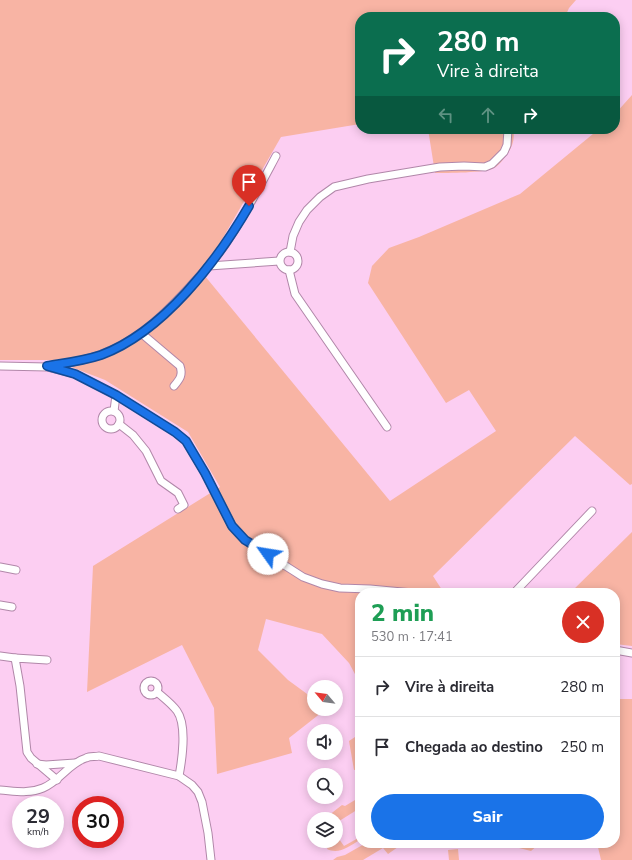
<!DOCTYPE html>
<html lang="pt">
<meta charset="utf-8">
<style>
:root{--surface:#fff;--page:#f7f7f7;--text:#2b2b33;--muted:#7c7c81;--line:#e1e1e2;--accent:#1a73e8}
body{margin:0;font-family:"Nunito Sans",sans-serif;background:var(--page);color:var(--text);height:100vh;display:flex;flex-direction:column;font-size:15px;white-space:nowrap}
*{box-sizing:border-box;margin:0}
p{font-size:13px;color:var(--muted)}
.icon{flex:none;width:22px;height:22px;fill:none;stroke:currentColor;stroke-width:2;stroke-linecap:round;stroke-linejoin:round}
.map{position:relative;flex:1;overflow:hidden}
.panel{position:absolute;left:355px;top:588px;width:265px;height:260px;display:flex;flex-direction:column;background:var(--surface);border-radius:16px;box-shadow:0 2px 10px #0003}
.panel>*{flex:none}
.guide{position:absolute;left:355px;top:12px;width:265px;height:122px;border-radius:16px;box-shadow:0 2px 10px #0003;background:#0b6e4f;color:#fff;overflow:hidden}
.needle{width:26px;rotate:299deg}
.controls{position:absolute;left:307px;top:680px;display:grid;gap:8px}
.controls a{display:grid;place-items:center;width:36px;height:36px;border-radius:50%;background:var(--surface);box-shadow:0 2px 10px #0003;font-size:20px}
.speed{position:absolute;left:12px;top:796px;display:flex;gap:8px;font-size:20px;font-weight:700;text-align:center}
.speed>*{display:grid;place-content:center;width:52px;height:52px;border-radius:50%;background:var(--surface);box-shadow:0 2px 10px #0003;line-height:1}
.speed small{font-size:10px;font-weight:400}
.speed .limit{border:6px solid #d22;background:#fff;color:#111}
.pin{position:absolute;display:grid;place-items:center;width:34px;height:34px;color:#fff;margin:-41px -17px;border-radius:50% 50% 50% 0;rotate:-45deg;box-shadow:0 0 4px #0007}
.pin .icon{rotate:45deg}
.me{position:absolute;width:44px;margin:-22px;rotate:302deg;stroke-linejoin:round;filter:drop-shadow(0 0 3px #0008)}
.turn{display:flex;align-items:center;gap:14px;height:84px;padding:0 16px;font-size:18px}
.turn .icon{width:52px;height:52px;stroke-width:2.5}
.turn b{display:block;font-size:28px;line-height:34px}
.lanes{display:flex;align-items:center;height:38px;padding:0 16px;background:#0003;justify-content:center;gap:20px;direction:ltr}
.lanes .off{opacity:.35}
.round{display:grid;place-items:center;flex:none;width:42px;height:42px;border-radius:21px;background:var(--page)}
.overview{display:flex;align-items:center;justify-content:space-between;height:68px;padding:0 16px}
h1{font-size:24px;font-weight:800;line-height:30px;color:#1e9e55}
.button{display:flex;gap:8px;margin-top:auto;padding:8px 16px}
.button a{flex:1;height:46px;border-radius:24px;background:var(--accent);color:#fff;font-size:16px;font-weight:800;line-height:46px;text-align:center}
ul{padding:0;list-style:none}
li{display:flex;align-items:center;gap:12px;height:60px;padding:0 16px;border-top:1px solid var(--line)}
li div{flex:1}
li b{display:block;font-size:15px}
li em{font-style:normal}
.map>svg:first-child{display:block}
.green{fill:#f8b4a4}
.lines{fill:none;stroke-linecap:round;stroke-linejoin:round}
.minor-casing{stroke:#b187a9;stroke-width:9}
.minor{stroke:#fff;stroke-width:7}
.route-casing{stroke:#114b97;stroke-width:10}
.route{stroke:#1a73e8;stroke-width:7}
</style>
<div class="map">
<svg width="632" height="860" viewBox="0 0 632 860">
<rect width="100%" height="100%" fill="#fccef2"/>
<g class="green">
<polygon points="0,0 576,0 569,8 565,17 360,17 360,124 281,137 220,243 200,270 390,501 496,431 469,390 446,403 368,283 372,266 389,248 419,237 520,194 599,129 615,129 615,114 632,95 632,484 630,485 575,436 433,576 444,593 360,593 360,674 356,676 349,663 322,634 266,619 258,650 288,680 314,699 314,709 326,709 289,738 292,753 217,774 214,708 182,645 87,692 93,566 220,487 188,432 105,380 53,360 0,360"/>
<path d="M428,129h85c2,8 0,17 -5,24 -4,5 -8,12 -14,15 -9,5 -47,5 -59,5z"/>
<polygon points="632,532 632,646 615,644 615,593 570,593"/>
<polygon points="615,699 632,699 632,860 601,860 597,843 615,843"/>
<polygon points="360,736 360,769 354,770 349,741 355,737"/>
<polygon points="360,797 360,808 336,823 336,819 324,819 342,805 345,806"/>
<path d="M360,837v3c-11,6 -21,15 -33,9l2,-5 10,-5 5,7z"/>
<polygon points="366,843 397,843 398,847 388,854 383,848 363,860 333,860 337,857 345,855"/>
<polygon points="521,843 544,843 539,844 531,851 519,848"/>
<polygon points="458,849 459,860 449,860 448,850"/>
</g>
<g class="lines">
<defs>
<g id="minor">
<circle cx="289" cy="261" r="9"/>
<polyline points="290,252 293,236 299,222 307,210 320,197 334,187 368,179 440,167 464,166 485,167 492,164 504,152 507,145 508,129"/>
<polyline points="209,266 279,261"/>
<polyline points="289,270 295,294 387,427"/>
<path d="M141,333l39,33c3,9 0,13 -6,20"/>
<polyline points="0,366 47,367 75,374 116,395 175,432 186,441 205,473 232,526 245,540 303,577 322,584 340,588 370,589 413,593"/>
<path d="M49,366c18,-3 36,-5 53,-12 38,-15 65,-42 92,-72 11,-12 22,-24 31,-37 19,-28 35,-59 51,-89"/>
<circle cx="111" cy="420" r="9"/>
<polyline points="114,411 116,395"/>
<polyline points="119,424 133,435 146,451 161,481 178,493 184,505 178,509"/>
<polyline points="0,567 16,570"/>
<polyline points="514,593 592,511"/>
<polyline points="0,605 12,607"/>
<polyline points="615,650 632,653"/>
<polyline points="0,656 15,658"/>
<polyline points="47,660 15,658 20,686 27,752 31,758 57,780"/>
<circle cx="151" cy="688" r="7"/>
<path d="M157,692c7,6 15,12 20,19 10,14 5,49 2,65"/>
<polyline points="37,764 46,765 75,763"/>
<path d="M0,790c15,1 29,4 43,-2 17,-7 26,-25 43,-30 4,-2 9,-1 13,-2l80,20 13,9 6,7 4,10 6,31 3,27"/>
</g>
</defs>
<use href="#minor" class="minor-casing"/>
<use href="#minor" class="minor"/>
</g>
<g class="lines">
<defs>
<path id="route" d="M249,206c-32,55 -86,126 -148,149 -18,6 -36,8 -54,11l28,8 41,21 59,37 11,9 19,32 27,53 13,14 23,14"/>
</defs>
<use href="#route" class="route-casing"/>
<use href="#route" class="route"/>
</g>
</svg>
<div class="controls">
<a><svg class="needle" viewBox="-14 -14 28 28"><path d="M0-13l5 13h-10z" fill="#e53935"/><path d="M0 13l5-13h-10z" fill="#7c7c81"/></svg></a>
<a><svg class="icon" aria-label="sound" viewBox="0 0 24 24"><path d="M4 9h4l5-4v14l-5-4H4zM17 9q2 3 0 6"/></svg></a>
<a><svg class="icon" aria-label="search" viewBox="0 0 24 24"><circle cx="10" cy="10" r="6"/><path d="M15 15l6 6"/></svg></a>
<a><svg class="icon" aria-label="layers" viewBox="0 0 24 24"><path d="M12 4l9 5-9 5-9-5zM3 14l9 5 9-5"/></svg></a>
</div>
<div class="speed"><div>29<small>km/h</small></div><div class="limit">30</div></div>
<div class="pin" style="left:249px;top:206px;background:#d93025"><svg class="icon" aria-label="arrive" viewBox="0 0 24 24"><path d="M6 21V4h12l-3 4 3 4H6"/></svg></div>
<svg class="me" style="left:268px;top:554px" viewBox="-20 -20 40 40"><circle r="19" fill="#fff"/><path d="M0-13L10 11 0 6-10 11z" fill="#1a73e8"/></svg>
<div class="guide">
<div class="turn"><svg class="icon" aria-label="right" viewBox="0 0 24 24"><path d="M7 20v-9h11M14 6l5 5-5 5"/></svg><div><b>280 m</b>Vire à direita</div></div>
<div class="lanes"><svg class="icon off" aria-label="left" viewBox="0 0 24 24"><path d="M17 20v-9H6M10 6l-5 5 5 5"/></svg><svg class="icon off" aria-label="ahead" viewBox="0 0 24 24"><path d="M12 20V5M6 11l6-6 6 6"/></svg><svg class="icon" aria-label="right" viewBox="0 0 24 24"><path d="M7 20v-9h11M14 6l5 5-5 5"/></svg></div>
</div>
<section class="panel">
<div class="overview"><div><h1>2 min</h1><p>530 m · 17:41</p></div><a class="round" style="background:#d93025;color:#fff"><svg class="icon" aria-label="close" viewBox="0 0 24 24"><path d="M6 6l12 12M18 6L6 18"/></svg></a></div>
<ul>
<li><svg class="icon" aria-label="right" viewBox="0 0 24 24"><path d="M7 20v-9h11M14 6l5 5-5 5"/></svg><div><b>Vire à direita</b></div><em>280 m</em></li>
<li><svg class="icon" aria-label="arrive" viewBox="0 0 24 24"><path d="M6 21V4h12l-3 4 3 4H6"/></svg><div><b>Chegada ao destino</b></div><em>250 m</em></li>
</ul>
<div class="button"><a>Sair</a></div>
</section>
</div>
